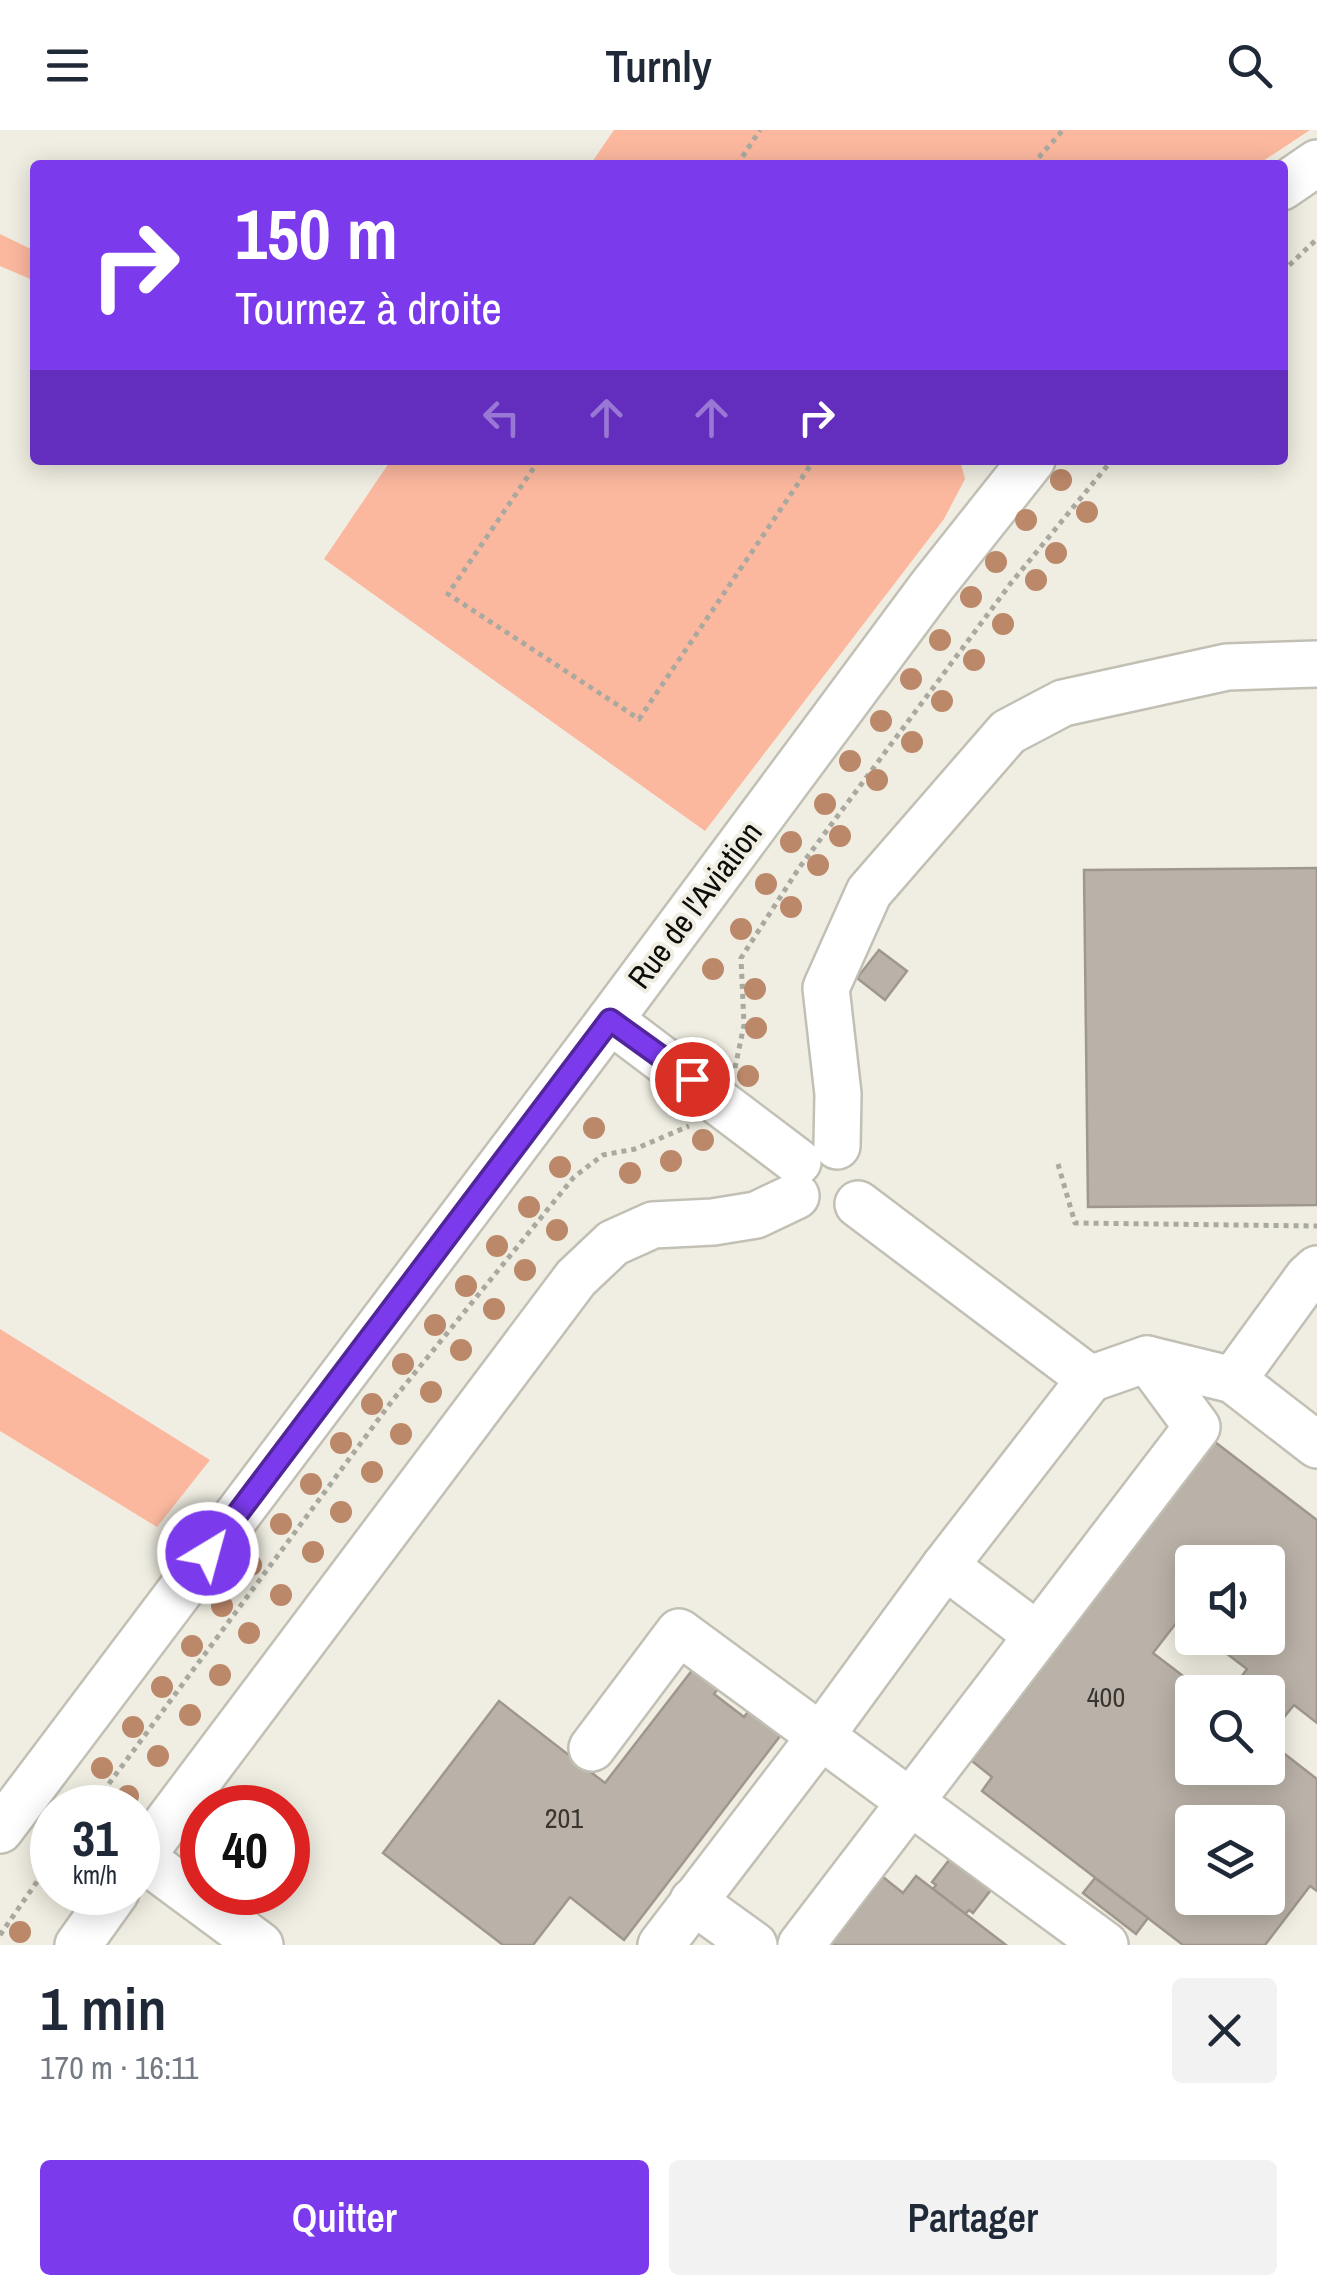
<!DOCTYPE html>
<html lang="fr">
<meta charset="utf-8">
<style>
:root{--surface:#fff;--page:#f2f2f3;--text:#1f2937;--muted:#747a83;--accent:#7c3aed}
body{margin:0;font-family:"Archivo Narrow",sans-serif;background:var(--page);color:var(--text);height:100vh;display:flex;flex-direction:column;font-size:38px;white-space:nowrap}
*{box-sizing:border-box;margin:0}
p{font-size:32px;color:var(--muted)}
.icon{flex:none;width:55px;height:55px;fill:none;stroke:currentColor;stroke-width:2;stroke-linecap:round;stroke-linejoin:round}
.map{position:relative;height:1815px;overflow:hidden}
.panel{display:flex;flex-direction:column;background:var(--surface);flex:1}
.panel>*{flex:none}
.hud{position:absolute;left:30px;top:30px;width:1258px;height:305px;border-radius:10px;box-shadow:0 5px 25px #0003;background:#7c3aed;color:#fff;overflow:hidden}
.tools{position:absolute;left:1175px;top:1415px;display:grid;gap:20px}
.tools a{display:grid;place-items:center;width:110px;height:110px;border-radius:10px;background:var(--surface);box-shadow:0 5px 25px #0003;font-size:50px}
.speed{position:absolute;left:30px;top:1655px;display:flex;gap:20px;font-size:50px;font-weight:700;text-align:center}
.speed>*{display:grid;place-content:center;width:130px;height:130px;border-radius:50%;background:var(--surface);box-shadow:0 5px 25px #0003;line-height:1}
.speed small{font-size:25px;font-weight:400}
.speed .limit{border:15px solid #d22;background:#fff;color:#111}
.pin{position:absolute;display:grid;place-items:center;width:85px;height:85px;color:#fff;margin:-42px;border:5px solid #fff;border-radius:50%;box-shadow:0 2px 10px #0007}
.me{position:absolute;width:110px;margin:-55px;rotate:37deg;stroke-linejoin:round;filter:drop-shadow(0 0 8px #0008)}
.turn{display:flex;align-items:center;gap:35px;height:210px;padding:0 40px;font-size:45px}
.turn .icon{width:130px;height:130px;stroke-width:2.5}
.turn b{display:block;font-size:70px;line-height:85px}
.lanes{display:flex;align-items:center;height:95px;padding:0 40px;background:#0003;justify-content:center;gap:50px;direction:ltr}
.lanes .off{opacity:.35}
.round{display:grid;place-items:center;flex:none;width:105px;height:105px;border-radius:10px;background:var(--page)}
.headline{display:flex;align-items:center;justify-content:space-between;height:170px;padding:0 40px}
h1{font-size:60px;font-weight:600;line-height:75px}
.button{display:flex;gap:20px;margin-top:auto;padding:20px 40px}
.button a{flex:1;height:115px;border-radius:10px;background:var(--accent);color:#fff;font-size:40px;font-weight:600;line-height:115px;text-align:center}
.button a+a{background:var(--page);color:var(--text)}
header{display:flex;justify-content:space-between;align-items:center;height:130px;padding:0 40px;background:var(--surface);font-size:45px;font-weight:600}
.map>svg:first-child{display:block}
.green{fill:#fcb89f}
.building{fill:#bab2a8;stroke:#9f978e;stroke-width:2.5;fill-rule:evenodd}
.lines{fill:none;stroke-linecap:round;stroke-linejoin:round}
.minor-casing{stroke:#c2c0b5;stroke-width:50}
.path{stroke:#aaa99f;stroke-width:5;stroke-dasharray:5 5;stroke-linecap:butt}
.minor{stroke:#fff;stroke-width:45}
.tree{fill:#bc886a}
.route-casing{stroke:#51269a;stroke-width:25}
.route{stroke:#7c3aed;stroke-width:18}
.labels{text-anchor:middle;stroke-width:8;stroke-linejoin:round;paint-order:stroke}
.number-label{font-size:28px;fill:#393631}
.street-label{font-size:32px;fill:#0e0d09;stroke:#f0eee2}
</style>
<header><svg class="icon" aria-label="menu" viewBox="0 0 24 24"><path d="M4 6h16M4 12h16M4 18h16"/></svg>Turnly<svg class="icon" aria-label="search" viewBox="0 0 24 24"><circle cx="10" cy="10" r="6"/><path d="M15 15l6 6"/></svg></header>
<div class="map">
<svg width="1317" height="1815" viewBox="0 0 1317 1815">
<rect width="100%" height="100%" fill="#f0eee2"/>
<g class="green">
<polygon points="614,0 1310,0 1257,35 590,35"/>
<polygon points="0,104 35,121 35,151 0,136"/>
<polygon points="391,330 960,330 965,349 944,389 705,701 324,429"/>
<polygon points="0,1199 210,1330 157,1397 0,1301"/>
</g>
<g class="building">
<polygon points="1317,738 1317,1075 1088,1077 1084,740"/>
<polygon points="879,820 907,841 885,870 857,848"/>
<path d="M1215,1312l102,78v203l-23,-18 -9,11 -17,-14v-10h-13l-16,-12 8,-11 -41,-31h62v-76h-76v65l-12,-9 -27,35 51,39h-12v76h76v-27l49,38v112l-7,-5 -45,59h-82l-201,-154 10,-14 -20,-16zM1192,1692h76v76h-76z"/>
<polygon points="700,1530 725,1550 714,1564 744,1587 755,1573 787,1597 624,1810 570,1767 533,1815 503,1815 383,1723 499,1571 605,1653"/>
<polygon points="953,1725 994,1756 973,1783 969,1780 965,1784 933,1759 936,1755 932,1752"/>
<polygon points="916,1746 933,1759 1006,1815 831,1815 883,1747 903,1763"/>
<polygon points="1095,1748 1148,1788 1136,1804 1083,1763"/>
</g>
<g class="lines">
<defs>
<g id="minor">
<polyline points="1282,57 1317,33"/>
<polyline points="610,890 798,1032"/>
<polyline points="837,1016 838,964 826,858 869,762 1008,602 1063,573 1227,537 1317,534"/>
<polyline points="858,1074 1090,1249 1147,1229 1233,1250 1317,1315"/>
<polyline points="1233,1250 1308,1147 1317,1139"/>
<polyline points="945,1436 1036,1504"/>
<polyline points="592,1618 679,1502 1105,1815"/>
<polyline points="0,1700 610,890 932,456 1032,330"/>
<polyline points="693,1771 754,1815"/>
<polyline points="78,1815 116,1762"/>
<polyline points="260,1815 141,1727 576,1148 613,1113 653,1095 713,1092 756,1085 796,1066"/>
<polyline points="661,1815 820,1607 945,1436 1090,1249"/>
<polyline points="801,1815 1197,1297 1147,1229"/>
</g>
</defs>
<use href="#minor" class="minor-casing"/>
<g class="path">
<polyline points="737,35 760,0"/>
<polyline points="1032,35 1063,0"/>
<polyline points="1282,142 1317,109"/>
<polyline points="539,330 448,464 639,589 814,330"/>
<polyline points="735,938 744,895 741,828 799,738 1011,453 1112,330"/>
<polyline points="1058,1034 1075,1093 1317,1096"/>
<polyline points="91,1678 392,1271 574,1047 603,1025 635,1019 689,996"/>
<polyline points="0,1805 52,1730"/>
</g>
<use href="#minor" class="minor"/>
</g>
<g class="tree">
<circle cx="1061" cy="350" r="11"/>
<circle cx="1087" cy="382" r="11"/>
<circle cx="1026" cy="390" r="11"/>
<circle cx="1056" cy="423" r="11"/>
<circle cx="996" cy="432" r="11"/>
<circle cx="1036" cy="450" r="11"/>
<circle cx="971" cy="467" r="11"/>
<circle cx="1003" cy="494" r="11"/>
<circle cx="940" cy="510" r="11"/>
<circle cx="974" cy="530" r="11"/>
<circle cx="911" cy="549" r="11"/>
<circle cx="942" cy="571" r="11"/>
<circle cx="881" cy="591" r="11"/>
<circle cx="912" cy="612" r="11"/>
<circle cx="850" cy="631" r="11"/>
<circle cx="877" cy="650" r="11"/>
<circle cx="825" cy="674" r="11"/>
<circle cx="840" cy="706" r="11"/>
<circle cx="791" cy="712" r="11"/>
<circle cx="818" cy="735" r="11"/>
<circle cx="766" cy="754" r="11"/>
<circle cx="791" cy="777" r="11"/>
<circle cx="741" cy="799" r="11"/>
<circle cx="713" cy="839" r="11"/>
<circle cx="755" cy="859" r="11"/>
<circle cx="756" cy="898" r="11"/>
<circle cx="748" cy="946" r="11"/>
<circle cx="594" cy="998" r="11"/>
<circle cx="703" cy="1010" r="11"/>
<circle cx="671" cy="1031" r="11"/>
<circle cx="560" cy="1037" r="11"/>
<circle cx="630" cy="1043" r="11"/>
<circle cx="529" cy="1077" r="11"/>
<circle cx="557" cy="1100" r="11"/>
<circle cx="497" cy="1116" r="11"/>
<circle cx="525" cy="1140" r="11"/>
<circle cx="466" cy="1156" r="11"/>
<circle cx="494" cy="1179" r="11"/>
<circle cx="435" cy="1195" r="11"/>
<circle cx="461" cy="1220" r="11"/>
<circle cx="403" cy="1234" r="11"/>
<circle cx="431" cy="1262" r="11"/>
<circle cx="372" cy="1274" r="11"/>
<circle cx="401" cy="1304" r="11"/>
<circle cx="341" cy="1313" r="11"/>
<circle cx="372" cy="1342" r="11"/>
<circle cx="311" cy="1354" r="11"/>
<circle cx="341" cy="1382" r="11"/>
<circle cx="281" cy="1394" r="11"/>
<circle cx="313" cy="1422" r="11"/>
<circle cx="251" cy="1435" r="11"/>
<circle cx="281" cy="1465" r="11"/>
<circle cx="222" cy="1476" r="11"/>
<circle cx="249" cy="1503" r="11"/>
<circle cx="192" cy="1516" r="11"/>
<circle cx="220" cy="1545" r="11"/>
<circle cx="162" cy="1557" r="11"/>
<circle cx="190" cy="1585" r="11"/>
<circle cx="133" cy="1597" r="11"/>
<circle cx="158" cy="1626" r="11"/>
<circle cx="102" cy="1638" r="11"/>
<circle cx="128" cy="1666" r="11"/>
<circle cx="20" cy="1802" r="11"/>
</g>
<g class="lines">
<defs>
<polyline id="route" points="208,1423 610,890 692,949"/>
</defs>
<use href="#route" class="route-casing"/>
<use href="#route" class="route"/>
</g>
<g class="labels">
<g class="number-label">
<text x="1106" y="1577">400</text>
<text x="564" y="1698">201</text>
</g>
<g class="street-label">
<text transform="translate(695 775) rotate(-53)" y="11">Rue de l'Aviation</text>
</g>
</g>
</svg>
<div class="tools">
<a><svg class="icon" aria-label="sound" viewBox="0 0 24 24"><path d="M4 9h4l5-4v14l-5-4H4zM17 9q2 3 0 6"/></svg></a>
<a><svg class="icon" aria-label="search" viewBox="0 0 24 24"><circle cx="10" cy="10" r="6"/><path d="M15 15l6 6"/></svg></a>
<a><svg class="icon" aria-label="layers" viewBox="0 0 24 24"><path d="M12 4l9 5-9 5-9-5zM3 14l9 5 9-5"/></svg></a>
</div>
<div class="speed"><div>31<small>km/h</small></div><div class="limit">40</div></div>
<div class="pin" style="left:692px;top:949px;background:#d93025"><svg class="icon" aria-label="arrive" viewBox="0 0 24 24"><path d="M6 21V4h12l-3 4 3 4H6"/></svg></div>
<svg class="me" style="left:208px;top:1423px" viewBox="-20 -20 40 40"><circle r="17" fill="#7c3aed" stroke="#fff" stroke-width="3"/><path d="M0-11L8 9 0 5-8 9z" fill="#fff"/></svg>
<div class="hud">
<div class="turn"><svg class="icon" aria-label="right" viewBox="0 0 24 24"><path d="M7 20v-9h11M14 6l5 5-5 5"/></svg><div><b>150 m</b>Tournez à droite</div></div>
<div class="lanes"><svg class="icon off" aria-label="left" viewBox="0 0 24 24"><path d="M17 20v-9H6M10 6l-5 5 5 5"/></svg><svg class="icon off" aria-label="ahead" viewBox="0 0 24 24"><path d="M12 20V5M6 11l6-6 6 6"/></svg><svg class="icon off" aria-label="ahead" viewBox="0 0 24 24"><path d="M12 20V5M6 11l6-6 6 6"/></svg><svg class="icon" aria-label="right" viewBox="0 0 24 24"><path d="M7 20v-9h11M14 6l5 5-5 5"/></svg></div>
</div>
</div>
<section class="panel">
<div class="headline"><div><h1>1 min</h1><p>170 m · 16:11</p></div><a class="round"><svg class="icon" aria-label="close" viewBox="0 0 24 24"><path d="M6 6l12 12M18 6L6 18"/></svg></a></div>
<div class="button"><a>Quitter</a><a>Partager</a></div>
</section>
